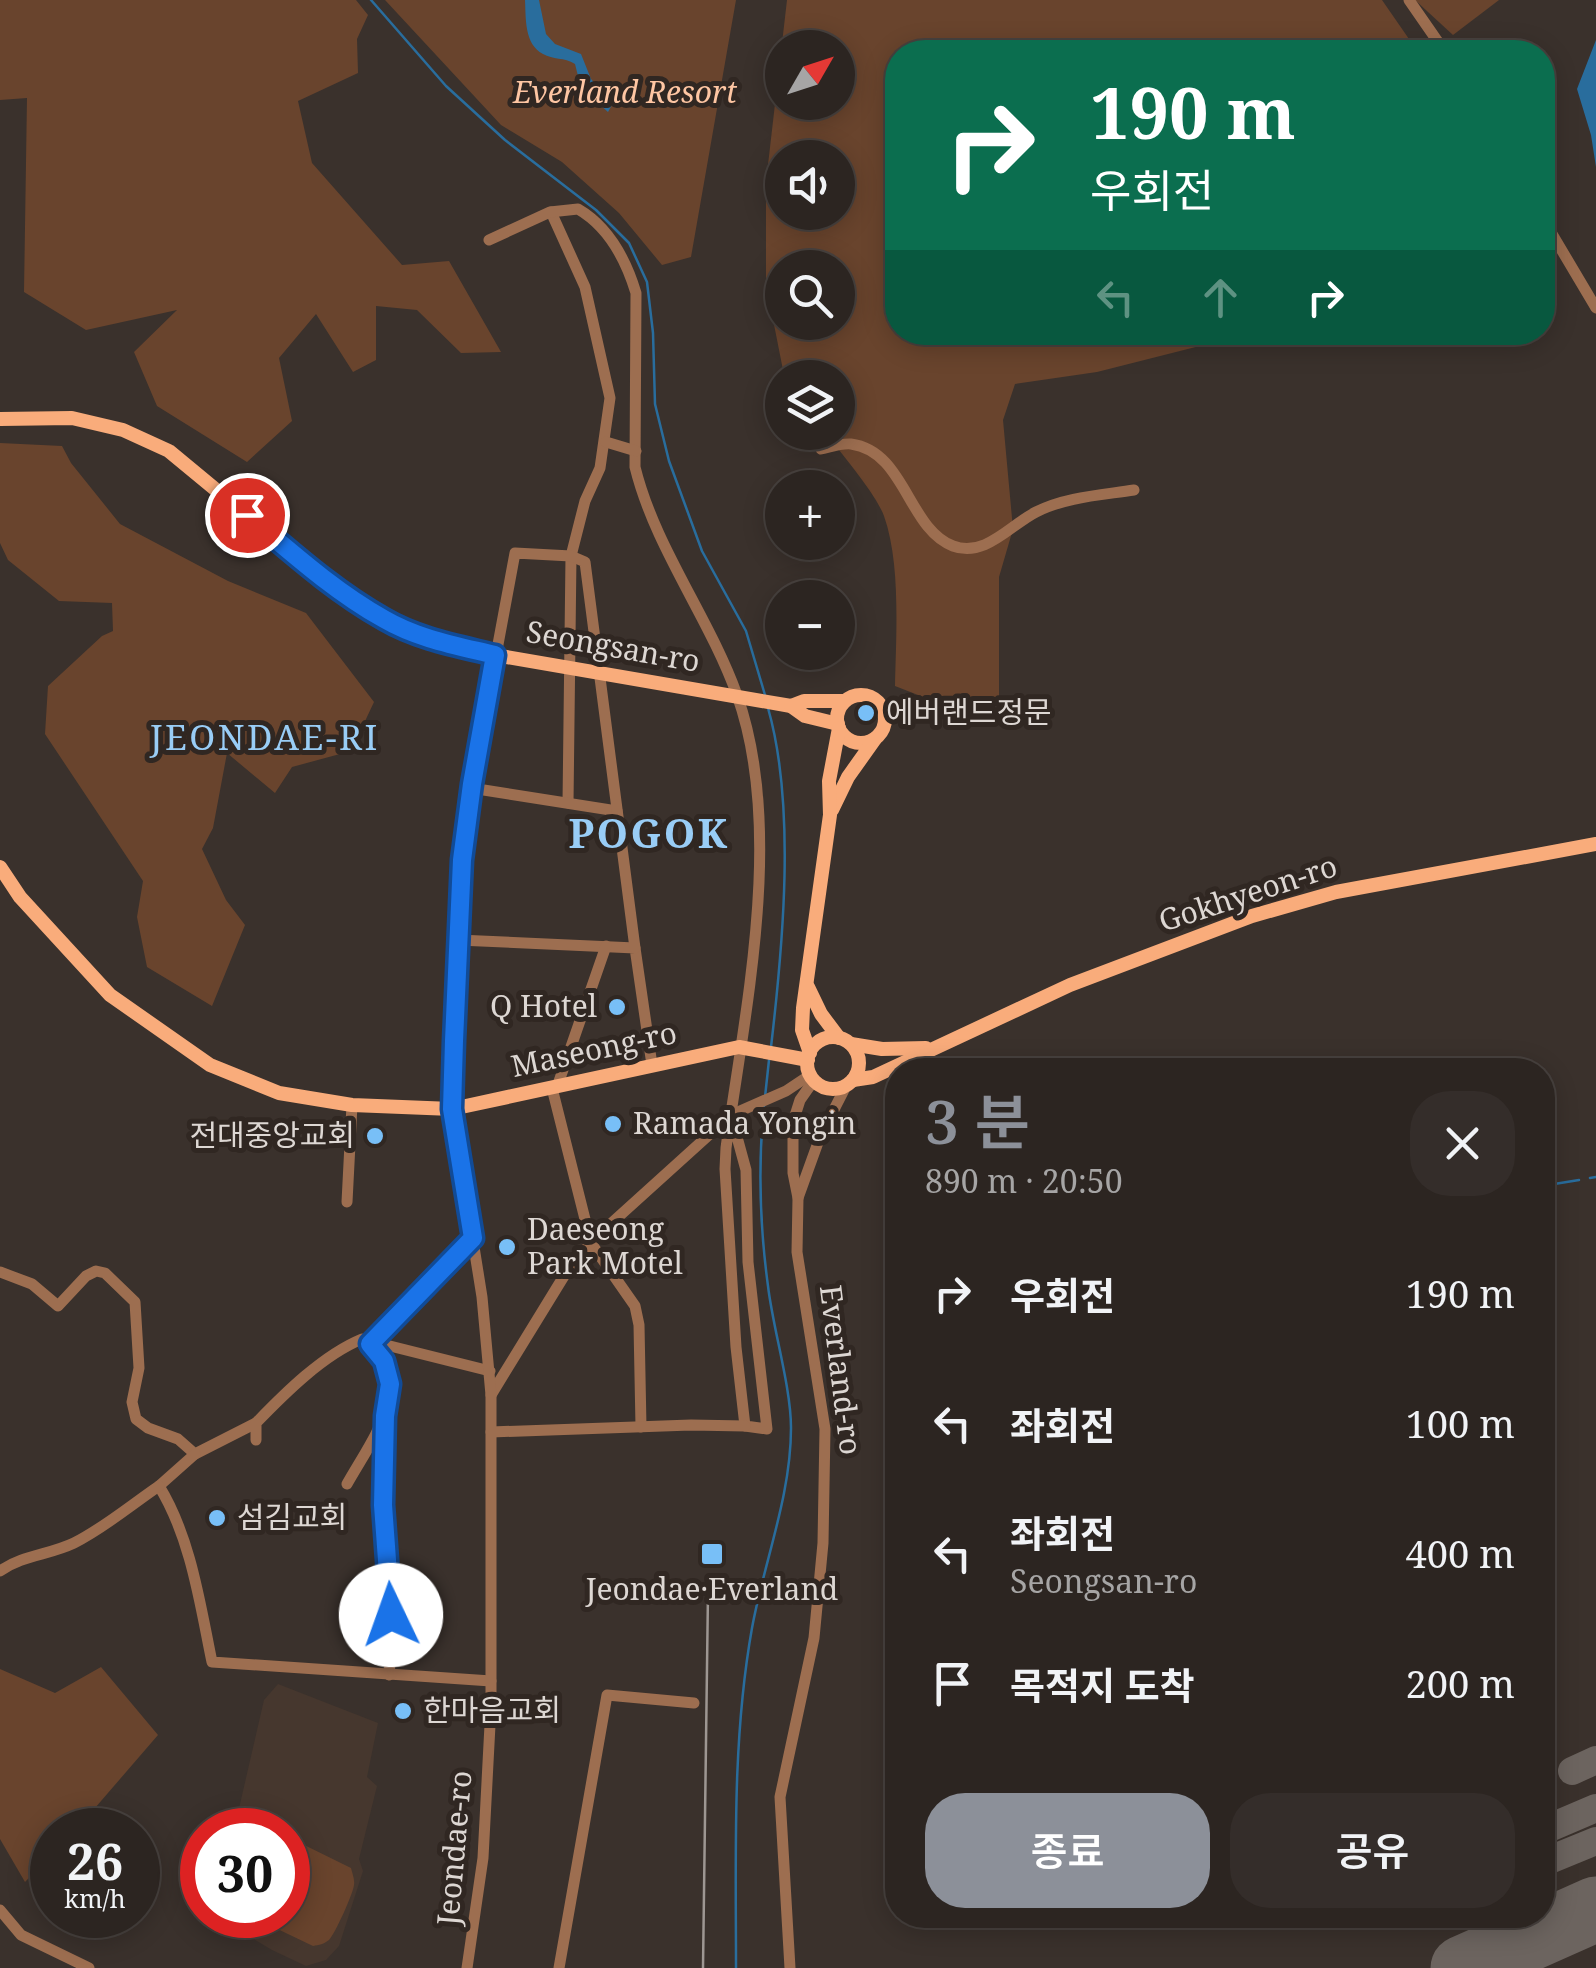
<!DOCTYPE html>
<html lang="ko">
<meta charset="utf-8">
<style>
:root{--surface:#2c2521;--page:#342d2a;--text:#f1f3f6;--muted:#a6a5a5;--line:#48423f;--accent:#8c9099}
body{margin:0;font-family:"Noto Serif","Noto Sans KR",serif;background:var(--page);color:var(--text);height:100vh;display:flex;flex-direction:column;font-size:38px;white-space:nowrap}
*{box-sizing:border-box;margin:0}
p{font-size:32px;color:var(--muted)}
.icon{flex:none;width:55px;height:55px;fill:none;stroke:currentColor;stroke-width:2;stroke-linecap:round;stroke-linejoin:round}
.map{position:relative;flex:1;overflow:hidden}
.drawer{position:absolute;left:885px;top:1058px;width:670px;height:870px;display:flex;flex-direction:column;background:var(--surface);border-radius:40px;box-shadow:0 5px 25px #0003,0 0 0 2px var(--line)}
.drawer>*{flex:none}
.banner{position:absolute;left:885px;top:40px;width:670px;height:305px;border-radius:40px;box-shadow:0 5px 25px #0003,0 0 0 2px var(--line);background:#0b6e4f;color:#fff;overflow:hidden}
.needle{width:65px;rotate:51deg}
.controls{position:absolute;left:765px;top:30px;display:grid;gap:20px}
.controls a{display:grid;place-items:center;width:90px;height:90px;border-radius:50%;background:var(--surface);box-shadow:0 5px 25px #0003,0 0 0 2px var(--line);font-size:50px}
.speed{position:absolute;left:30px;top:1808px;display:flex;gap:20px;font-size:50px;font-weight:700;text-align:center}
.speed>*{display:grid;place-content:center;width:130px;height:130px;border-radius:50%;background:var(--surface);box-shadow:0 5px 25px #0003,0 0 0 2px var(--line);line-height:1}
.speed small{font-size:25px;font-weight:400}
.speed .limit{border:15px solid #d22;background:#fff;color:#111}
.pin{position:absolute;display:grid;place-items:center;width:85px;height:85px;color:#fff;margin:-42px;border:5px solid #fff;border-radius:50%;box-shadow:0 2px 10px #0007}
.me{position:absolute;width:110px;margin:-55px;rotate:357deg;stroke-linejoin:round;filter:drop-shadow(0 0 8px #0008)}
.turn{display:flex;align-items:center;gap:35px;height:210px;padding:0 40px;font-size:45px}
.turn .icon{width:130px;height:130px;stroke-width:2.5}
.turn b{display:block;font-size:70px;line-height:85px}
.lanes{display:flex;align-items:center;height:95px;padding:0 40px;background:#0003;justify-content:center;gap:50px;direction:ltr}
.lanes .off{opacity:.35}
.round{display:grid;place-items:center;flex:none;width:105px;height:105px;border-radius:40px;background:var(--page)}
.head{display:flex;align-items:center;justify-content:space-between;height:170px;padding:0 40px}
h1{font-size:60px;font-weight:600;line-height:75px;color:var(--accent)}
.action{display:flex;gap:20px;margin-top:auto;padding:20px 40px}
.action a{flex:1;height:115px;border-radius:40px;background:var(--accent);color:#fff;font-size:40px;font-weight:600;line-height:115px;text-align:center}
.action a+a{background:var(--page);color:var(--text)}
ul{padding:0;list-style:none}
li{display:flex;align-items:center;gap:30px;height:130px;padding:0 40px}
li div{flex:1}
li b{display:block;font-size:38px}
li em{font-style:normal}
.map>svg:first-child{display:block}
.built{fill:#46372e}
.green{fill:#69442d;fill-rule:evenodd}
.water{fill:#296d9d}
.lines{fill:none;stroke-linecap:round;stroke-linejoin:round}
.stream{stroke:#296d9d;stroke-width:2.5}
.taxiway{stroke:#6c645f;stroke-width:28}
.runway{stroke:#6c645f;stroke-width:65}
.minor{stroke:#9d6e50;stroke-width:11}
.major{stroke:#f9ac7b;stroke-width:14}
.tram{stroke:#9d9692;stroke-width:2.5}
.route-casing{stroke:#114b97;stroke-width:25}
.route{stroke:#1a73e8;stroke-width:18}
.poi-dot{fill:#78bff7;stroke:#302722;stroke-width:4}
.labels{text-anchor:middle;stroke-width:10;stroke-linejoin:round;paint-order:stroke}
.park-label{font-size:30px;font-style:italic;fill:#fec6a3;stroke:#302722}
.street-label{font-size:30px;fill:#ddd7d3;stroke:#302722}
.poi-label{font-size:30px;fill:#ddd7d3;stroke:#302722;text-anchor:start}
.quarter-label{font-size:35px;letter-spacing:2.5px;fill:#99cdf6;stroke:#302722}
.district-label{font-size:40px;font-weight:bold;letter-spacing:2.5px;fill:#99cdf6;stroke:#302722}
</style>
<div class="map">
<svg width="1596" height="1968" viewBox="0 0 1596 1968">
<rect width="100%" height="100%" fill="#3a312c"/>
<polygon class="built" points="278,1684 378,1723 367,1777 377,1786 359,1859 363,1871 339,1946 326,1960 306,1966 272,1950 214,1915 288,1915 288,1830 234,1830 264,1700"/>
<g class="green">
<polygon points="0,0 356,0 368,15 357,39 358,73 298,101 312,163 402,265 449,261 501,352 461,353 417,310 376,306 376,360 353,372 316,314 279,358 292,421 247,462 157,406 134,352 177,310 86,330 24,292 27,98 0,100"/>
<polygon points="385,0 736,0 691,257 662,265 619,213 562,162 501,125"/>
<path d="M787,0h595l36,52h-520v280l353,1 -154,39 -82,12 -12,36 10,109 -14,48v121l-58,6 -46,-18c1,-51 6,-122 -11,-170 -9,-24 -43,-62 -58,-83l12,-1v-54l-50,-1 -5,-7 -17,-86v-102zM782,48h56v54h-56zM782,158h56v54h-56zM782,268h56v54h-56z"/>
<polygon points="1415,0 1499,0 1453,35"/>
<polygon points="0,443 62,446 71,463 120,524 228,581 306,613 374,702 351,751 292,767 275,793 227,753 213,828 202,849 226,900 245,925 212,1006 147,967 137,917 143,881 45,734 48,686 102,636 113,631 112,603 59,601 8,560 0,543"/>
<polygon points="101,1667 158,1735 76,1830 52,1830 52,1854 25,1882 0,1839 0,1669 55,1693"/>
<path d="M288,1837l63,31c1,5 4,11 3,17 -1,9 -19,49 -25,55 -5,4 -10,5 -16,6l-65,-31h40z"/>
</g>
<g class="water">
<path d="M525,0h14l7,34 9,10 26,10 10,25 22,24 -5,9 -27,-24 -6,-24c-11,-7 -22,-4 -32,-10 -19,-10 -17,-36 -18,-54z"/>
<polygon points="1596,40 1596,167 1591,135 1577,89"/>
</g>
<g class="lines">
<g class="stream">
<polyline points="371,0 446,86 505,140 596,210 629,243 647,282 653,333 655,404 669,461 702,551 746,631 765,695"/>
<path d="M768,708c28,98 15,237 3,339"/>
<polyline points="765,1097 769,1060"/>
<polyline points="1590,1178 1596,1177"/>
<polyline points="1542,1186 1579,1180"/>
<path d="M736,1968c0,-113 -4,-228 16,-340 12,-66 39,-132 39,-200 0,-41 -18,-99 -23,-142 -8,-59 -10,-122 -4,-181"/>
</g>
<g class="taxiway">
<polyline points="1572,1771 1596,1760"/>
<polyline points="1542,1831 1596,1808"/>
<polyline points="1542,1863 1596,1841"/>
</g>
<polyline class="runway" points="1463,1968 1596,1909"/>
<g class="minor">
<polyline points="1409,0 1445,52"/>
<polyline points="551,212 585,287 610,398 600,468 585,501 571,556 568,803"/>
<polyline points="1542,217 1596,308"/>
<path d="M489,240l61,-28 28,-3c31,18 48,51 58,84l-1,174c20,81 74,150 102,228 48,135 8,314 -11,453l-1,21 11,178 9,79 22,3 -19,-167 -2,-92 -15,-55"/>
<polyline points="606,442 636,451"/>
<path d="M821,449c9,-2 21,-6 30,-5 54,7 57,85 102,102 32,12 57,-21 83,-34 29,-15 66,-17 98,-22"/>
<polyline points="471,788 617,811"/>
<polyline points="458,940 635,948 652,1065"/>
<polyline points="557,1087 606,946"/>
<polyline points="552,1088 591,1243 635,1306 639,1325 641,1427"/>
<polyline points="798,1198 820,1137 846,1086"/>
<polyline points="347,1202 352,1105"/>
<polyline points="0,1272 32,1284 58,1306 86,1276 96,1271 105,1273 135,1302 139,1368 132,1402 136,1419 148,1428 178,1439 195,1454 256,1423"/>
<polyline points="491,1395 564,1276 595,1238 731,1115 786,1091 810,1075"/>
<polyline points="384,1421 383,1505 392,1639 389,1675"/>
<polyline points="491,1432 691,1425 745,1426"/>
<path d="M256,1440v-17c29,-30 67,-68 106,-84l128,32"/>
<path d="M195,1454l-36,32c32,52 41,118 53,176l279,19"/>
<path d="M347,1484c27,-48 64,-90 23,-141l103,-105"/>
<path d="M0,1571c23,-16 49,-16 74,-28 30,-15 57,-38 85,-57"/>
<polyline points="0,1910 21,1935 89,1968"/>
<polyline points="467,1968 483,1858 491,1706 491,1395 482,1297 452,1109 462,861 472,784 515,553 571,556 585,562 635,948"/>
<polyline points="559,1968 607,1695 694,1703"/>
<polyline points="790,1968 780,1797 814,1638 823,1543 825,1429 797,1252 798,1198 793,1173 793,1122 800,1100 814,1080"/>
</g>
<g class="major">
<polyline points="0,419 72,418 123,430 169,451 325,580 385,620 428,639 495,655 791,706 805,716 838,724"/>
<circle cx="861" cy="719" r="24"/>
<polyline points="791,706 804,701 844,701"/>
<polyline points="832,810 848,777 875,739"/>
<polyline points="0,867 20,897 110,995 210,1065 279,1093 352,1105 452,1109 739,1047 808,1060"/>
<polyline points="808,987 821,1014 839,1038"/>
<circle cx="833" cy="1063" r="26"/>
<polyline points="851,1044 882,1049 926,1048"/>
<polyline points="810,1053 802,1030 803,1008 830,815 829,781 839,728"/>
<polyline points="853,1080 873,1077 1070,985 1252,916 1336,892 1596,844"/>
</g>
<polyline class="tram" points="703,1968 708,1592"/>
</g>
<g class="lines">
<defs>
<path id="route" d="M247,515c44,37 87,76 137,104 34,20 74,27 111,36l-23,129 -10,76 -8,181 -2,68 21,129 -103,106 14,17 6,23 -5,32 -2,89 8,110"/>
</defs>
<use href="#route" class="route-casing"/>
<use href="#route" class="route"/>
</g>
<g class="poi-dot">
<circle cx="866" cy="713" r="10"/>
<circle cx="617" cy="1007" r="10"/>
<circle cx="613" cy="1124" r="10"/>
<circle cx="375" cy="1136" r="10"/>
<circle cx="507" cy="1247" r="10"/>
<circle cx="217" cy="1518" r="10"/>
<rect x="700" y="1542" width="24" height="24" rx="5"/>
<circle cx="403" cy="1711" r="10"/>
</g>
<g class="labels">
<g class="park-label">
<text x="625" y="103">Everland Resort</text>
</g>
<g class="street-label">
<text transform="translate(613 647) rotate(10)" y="10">Seongsan-ro</text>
<text transform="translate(1248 894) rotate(-18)" y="10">Gokhyeon-ro</text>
<text transform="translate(594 1050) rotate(-12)" y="10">Maseong-ro</text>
<text transform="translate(840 1370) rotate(83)" y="10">Everland-ro</text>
<text transform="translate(455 1848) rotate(-85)" y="10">Jeondae-ro</text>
</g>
<g class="poi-label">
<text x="886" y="723">에버랜드정문</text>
<text x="597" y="1017" text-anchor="end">Q Hotel</text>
<text x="633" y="1134">Ramada Yongin</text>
<text x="355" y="1146" text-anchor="end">전대중앙교회</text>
<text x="527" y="1240">Daeseong<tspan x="527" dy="34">Park Motel</tspan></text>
<text x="237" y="1528">섬김교회</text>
<text x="712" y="1600" text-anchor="middle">Jeondae·Everland</text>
<text x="423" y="1721">한마음교회</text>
</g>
<g class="quarter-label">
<text x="265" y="750">JEONDAE-RI</text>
</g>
<g class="district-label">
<text x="649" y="848">POGOK</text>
</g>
</g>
</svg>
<div class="controls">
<a><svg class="needle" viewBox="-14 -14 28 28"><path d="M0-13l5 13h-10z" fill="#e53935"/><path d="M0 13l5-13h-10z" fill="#a6a5a5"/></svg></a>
<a><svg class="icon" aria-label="sound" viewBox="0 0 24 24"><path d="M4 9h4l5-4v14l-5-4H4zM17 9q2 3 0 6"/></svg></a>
<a><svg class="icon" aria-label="search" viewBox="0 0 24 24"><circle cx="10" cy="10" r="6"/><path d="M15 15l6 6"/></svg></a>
<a><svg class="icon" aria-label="layers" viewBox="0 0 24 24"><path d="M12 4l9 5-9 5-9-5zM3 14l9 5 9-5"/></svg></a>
<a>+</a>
<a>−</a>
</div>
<div class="speed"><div>26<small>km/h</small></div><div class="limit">30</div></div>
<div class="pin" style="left:247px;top:515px;background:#d93025"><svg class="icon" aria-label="arrive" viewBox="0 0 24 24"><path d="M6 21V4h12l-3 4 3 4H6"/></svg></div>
<svg class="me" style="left:391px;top:1615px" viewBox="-20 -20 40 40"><circle r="19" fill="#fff"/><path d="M0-13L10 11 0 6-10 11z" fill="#1a73e8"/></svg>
<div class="banner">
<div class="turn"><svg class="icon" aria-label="right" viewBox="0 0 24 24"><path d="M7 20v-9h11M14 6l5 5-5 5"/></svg><div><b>190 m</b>우회전</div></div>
<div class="lanes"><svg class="icon off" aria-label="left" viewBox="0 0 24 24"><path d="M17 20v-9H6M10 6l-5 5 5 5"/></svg><svg class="icon off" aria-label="ahead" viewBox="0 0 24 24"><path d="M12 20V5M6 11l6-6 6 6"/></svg><svg class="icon" aria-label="right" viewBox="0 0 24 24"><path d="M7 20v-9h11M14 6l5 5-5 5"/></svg></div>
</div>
<section class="drawer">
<div class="head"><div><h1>3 분</h1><p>890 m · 20:50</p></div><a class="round"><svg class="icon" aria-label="close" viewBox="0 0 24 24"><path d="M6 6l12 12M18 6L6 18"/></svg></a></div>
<ul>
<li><svg class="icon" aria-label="right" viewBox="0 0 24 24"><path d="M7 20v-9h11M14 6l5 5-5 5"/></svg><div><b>우회전</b></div><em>190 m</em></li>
<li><svg class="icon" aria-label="left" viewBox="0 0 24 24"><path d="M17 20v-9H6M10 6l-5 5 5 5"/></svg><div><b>좌회전</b></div><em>100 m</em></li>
<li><svg class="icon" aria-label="left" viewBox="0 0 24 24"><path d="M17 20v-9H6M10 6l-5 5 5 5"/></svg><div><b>좌회전</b><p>Seongsan-ro</p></div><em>400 m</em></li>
<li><svg class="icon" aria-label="arrive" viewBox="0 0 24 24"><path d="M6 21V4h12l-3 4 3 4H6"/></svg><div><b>목적지 도착</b></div><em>200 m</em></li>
</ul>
<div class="action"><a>종료</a><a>공유</a></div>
</section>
</div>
